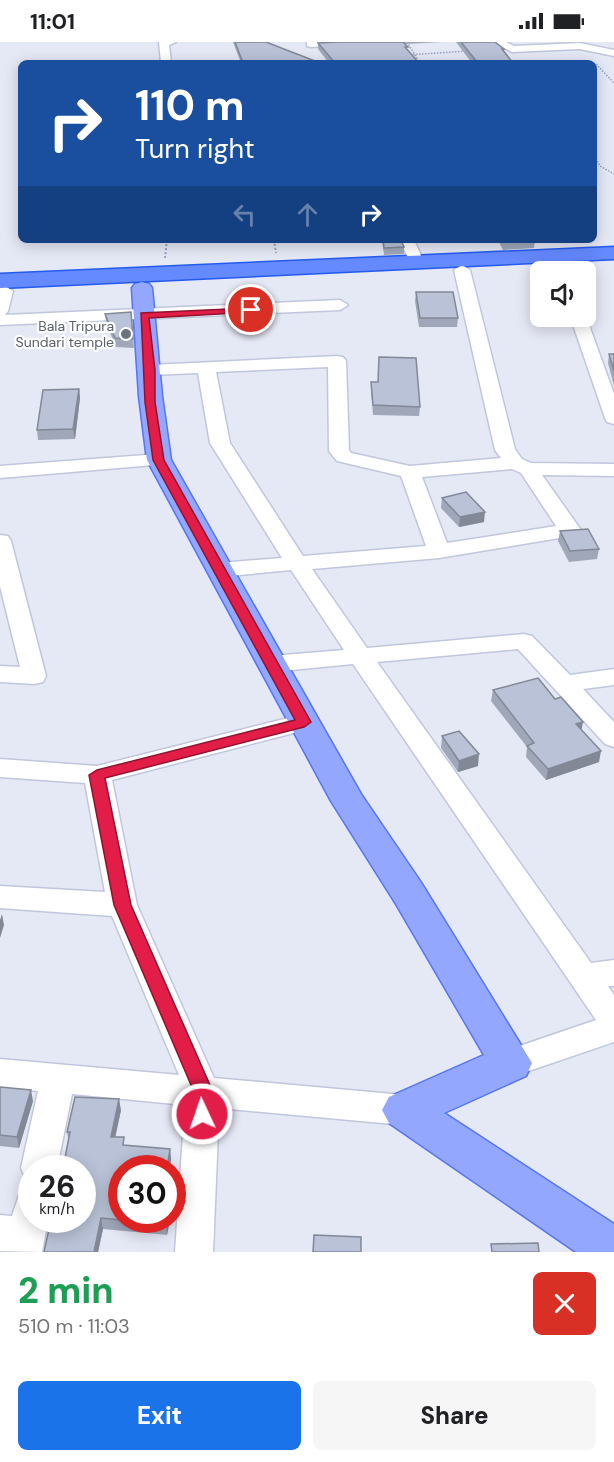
<!DOCTYPE html>
<meta charset="utf-8">
<style>
:root{--surface:#fff;--page:#f6f6f6;--text:#202124;--muted:#757577;--accent:#1a73e8}
body{margin:0;font-family:"DM Sans",sans-serif;background:var(--page);color:var(--text);height:100vh;display:flex;flex-direction:column;font-size:22px;white-space:nowrap}
*{box-sizing:border-box;margin:0}
p{font-size:20px;color:var(--muted)}
.icon{flex:none;width:33px;height:33px;fill:none;stroke:currentColor;stroke-width:2;stroke-linecap:round;stroke-linejoin:round}
.map{position:relative;height:1210px;overflow:hidden}
.side{display:flex;flex-direction:column;background:var(--surface);flex:1}
.side>*{flex:none}
.banner{position:absolute;left:18px;top:18px;width:579px;height:183px;border-radius:9px;box-shadow:0 3px 15px #0003;background:#1a4fa0;color:#fff;overflow:hidden}
.buttons{position:absolute;left:530px;top:219px;display:grid;gap:12px}
.buttons a{display:grid;place-items:center;width:66px;height:66px;border-radius:9px;background:var(--surface);box-shadow:0 3px 15px #0003;font-size:30px}
.speed{position:absolute;left:18px;top:1113px;display:flex;gap:12px;font-size:30px;font-weight:700;text-align:center}
.speed>*{display:grid;place-content:center;width:78px;height:78px;border-radius:50%;background:var(--surface);box-shadow:0 3px 15px #0003;line-height:1}
.speed small{font-size:15px;font-weight:400}
.speed .limit{border:9px solid #d22;background:#fff;color:#111}
.pin{position:absolute;display:grid;place-items:center;width:51px;height:51px;color:#fff;margin:-26px;border:3px solid #fff;border-radius:50%;box-shadow:0 2px 6px #0007}
.me{position:absolute;width:66px;margin:-33px;rotate:357deg;stroke-linejoin:round;filter:drop-shadow(0 0 4px #0008)}
.turn{display:flex;align-items:center;gap:21px;height:126px;padding:0 18px;font-size:27px}
.turn .icon{width:78px;height:78px;stroke-width:2.5}
.turn b{display:block;font-size:42px;line-height:51px}
.lanes{display:flex;align-items:center;height:57px;padding:0 18px;background:#0003;justify-content:center;gap:30px;direction:ltr}
.lanes .off{opacity:.35}
.round{display:grid;place-items:center;flex:none;width:63px;height:63px;border-radius:9px;background:var(--page)}
.overview{display:flex;align-items:center;justify-content:space-between;height:102px;padding:0 18px}
h1{font-size:36px;font-weight:800;line-height:45px;color:#1e9e55}
.action{display:flex;gap:12px;margin-top:auto;padding:12px 18px}
.action a{flex:1;height:69px;border-radius:9px;background:var(--accent);color:#fff;font-size:24px;font-weight:800;line-height:69px;text-align:center}
.action a+a{background:var(--page);color:var(--text)}
.status{display:flex;justify-content:space-between;align-items:center;height:42px;padding:0 30px;background:var(--surface);direction:ltr}
.status svg{height:16px;fill:currentColor}
.map>svg:first-child{display:block}
.lines{fill:none;stroke-linecap:round;stroke-linejoin:round}
.minor-casing{stroke:#c0c7dc;stroke-width:3}
.major-casing{stroke:#5675f1;stroke-width:3}
.highway-casing{stroke:#245bef;stroke-width:3}
.path-far1{stroke:#96a2c4;stroke-width:1.5;stroke-dasharray:1.5 1.5;stroke-linecap:butt}
.path{stroke:#96a2c4;stroke-width:2;stroke-dasharray:2 2;stroke-linecap:butt}
.minor{fill:#fff;fill-rule:evenodd}
.major{fill:#93a7ff;fill-rule:evenodd}
.highway{fill:#6589ff;fill-rule:evenodd}
.wall{fill:#9fa7b9}
.shaded-wall{fill:#828896}
.building{fill:#b9c2d7;stroke:#828896;stroke-width:1.5}
.route{fill:#e11d48;stroke:#92132f;stroke-width:1.5}
.worship-dot{fill:#6b7280;stroke:#fff;stroke-width:2}
.labels{text-anchor:middle;stroke-width:4.5;stroke-linejoin:round;paint-order:stroke}
.far-worship-label{font-size:14px;fill:#5b616d;stroke:#fff;text-anchor:end}
</style>
<div class="status"><b>11:01</b><svg viewBox="0 0 49 12"><path d="M0 12V9h3v3zM5 12V6h3v6zM10 12V3h3v9zM15 12V0h3v12zM26 1h20v11H26zM47 4h2v5h-2z"/></svg></div>
<div class="map">
<svg width="614" height="1210" viewBox="0 0 614 1210">
<rect width="100%" height="100%" fill="#e5e8f5"/>
<g class="lines">
<defs>
<g id="minor">
<polygon points="159,0 176,0 169,3 171,21 161,21"/>
<polygon points="307,0 355,0 350,3 311,5 307,4"/>
<polygon points="493,0 506,0 514,4 580,1 614,8 614,14 580,7 512,10"/>
<polygon points="400,198 414,198 424,220 421,223 411,223"/>
<polygon points="563,220 568,222 573,230 557,230 555,225"/>
<path d="M462,223l8,5 45,179 7,10 9,4 83,1v12l-72,-1 39,55 -3,5 -139,23 -127,11 55,79 157,-14 8,2 38,39 44,-6v16l-31,4 31,33v25l-9,-3 -87,-95 -141,13 214,301 23,-3v26h-6l6,9v47l-103,35 -12,-4 -5,-10 5,-10 97,-33 -243,-356 -82,8 -9,-3 -3,-5 3,-5 9,-3 73,-6 -53,-80 -72,7 -8,-2 -3,-5 3,-5 8,-2 63,-5 -72,-115 -12,-70 -48,2 -6,-1 -3,-4 3,-4 6,-1 187,-9 6,1 3,4 3,89 2,3 59,13 91,-8 -6,-8 -41,-180zM328,325l1,84 8,10 64,15 25,70 -123,10 -73,-113 -14,-71zM512,427l9,4 35,53 -109,17 -25,-66z"/>
<polygon points="5,244 13,249 8,269 5,273 340,258 348,263 340,268 0,283 0,245"/>
<polygon points="585,272 614,352 614,382 607,380 605,376 570,274 585,274"/>
<polygon points="159,412 166,414 169,418 166,422 0,436 0,424"/>
<polygon points="0,493 8,494 11,499 46,634 43,640 34,642 0,640 0,624 20,625 0,544"/>
<polygon points="304,672 313,674 317,680 313,686 112,738 137,863 214,1036 404,1053 416,1057 421,1068 416,1079 404,1083 219,1066 213,1210 175,1210 185,1063 72,1052 57,1126 32,1126 32,1140 26,1138 21,1126 38,1049 0,1045 0,1017 179,1033 112,874 0,866 0,844 105,850 85,741 0,735 0,717 97,724"/>
<polygon points="32,1148 32,1178 48,1178 42,1210 0,1209 0,1173 12,1174 19,1153"/>
</g>
<polygon id="major" points="142,240 149,242 152,246 162,354 171,418 361,752 422,842 532,1021 526,1034 444,1071 614,1182 614,1210 576,1210 389,1081 382,1068 389,1055 484,1013 396,862 331,759 147,418 139,354 132,246 135,242"/>
<polygon id="highway" points="614,205 614,217 0,246 0,232"/>
</defs>
<use href="#minor" class="minor-casing"/>
<use href="#major" class="major-casing"/>
<use href="#highway" class="highway-casing"/>
<g class="path-far1">
<polyline points="407,0 420,21"/>
<polyline points="407,13 468,9"/>
<polyline points="596,22 614,41"/>
<polyline points="594,114 600,124 614,132"/>
</g>
<g class="path">
<polyline points="274,198 276,211"/>
<polyline points="165,216 167,198"/>
</g>
<use href="#minor" class="minor"/>
<use href="#major" class="major"/>
<use href="#highway" class="highway"/>
</g>
<g class="wall">
<polygon points="233,0 266,0 320,21 241,21"/>
<polygon points="338,0 442,0 405,2 407,8 419,21 329,21 318,7 318,1"/>
<polygon points="456,0 495,0 504,7 504,9 513,21 472,21"/>
<polygon points="382,198 401,198 404,205 404,212 384,213"/>
<polygon points="498,198 535,198 534,206 503,208"/>
<polygon points="416,250 458,276 457,285 419,285 415,259"/>
<polygon points="131,270 134,306 116,305 106,281 105,272"/>
<polygon points="609,312 614,312 614,344 608,321"/>
<polygon points="371,340 420,365 419,374 373,373 371,349"/>
<polygon points="79,347 80,356 75,397 38,398 37,388"/>
<polygon points="442,456 484,480 459,485 441,466"/>
<polygon points="560,489 599,507 597,517 569,520 558,499"/>
<polygon points="493,648 582,688 599,720 546,738 526,715 527,705 491,659"/>
<polygon points="442,694 478,724 458,730 441,706"/>
<polygon points="0,1045 33,1059 19,1106 0,1104"/>
<polygon points="121,1068 115,1095 125,1104 170,1107 171,1118 122,1178 170,1178 167,1193 103,1187 98,1210 44,1210 82,1178 67,1090"/>
</g>
<g class="shaded-wall">
<polygon points="79,347 80,356 75,397 73,387"/>
<polygon points="485,470 484,480 459,485 460,475"/>
<polygon points="583,680 581,691 576,682"/>
<polygon points="601,709 599,720 546,738 548,727"/>
<polygon points="479,712 478,724 458,730 459,719"/>
<polygon points="2,872 4,883 0,896 0,878"/>
<polygon points="31,1048 33,1059 19,1106 17,1095"/>
<polygon points="119,1057 121,1068 113,1106 111,1095"/>
<polygon points="170,1107 171,1118 170,1126 167,1126"/>
<polygon points="101,1176 103,1187 98,1210 94,1210"/>
<polygon points="166,1178 170,1178 167,1193 166,1182"/>
</g>
<g class="building">
<polygon points="235,0 266,0 320,21 243,21"/>
<polygon points="338,0 403,0 408,5 405,5 419,21 335,21 318,1"/>
<polygon points="461,0 495,0 504,7 502,7 513,21 477,20"/>
<polygon points="383,198 401,198 404,205 384,206"/>
<polygon points="416,250 453,250 458,276 420,276"/>
<polygon points="131,270 133,297 115,296 105,272"/>
<polygon points="609,312 614,312 614,329"/>
<polygon points="379,315 416,316 420,365 373,363 371,340 378,340"/>
<polygon points="79,347 73,387 37,388 43,348"/>
<polygon points="466,450 485,470 460,475 442,456"/>
<polygon points="588,487 599,507 570,509 560,489"/>
<polygon points="538,636 555,657 561,655 583,680 576,682 601,709 548,727 527,704 534,701 493,648"/>
<polygon points="459,689 479,712 459,719 442,694"/>
<polygon points="0,1045 31,1048 17,1095 0,1093"/>
<polygon points="75,1055 119,1057 111,1095 124,1095 123,1103 170,1107 167,1126 122,1126 122,1178 166,1178 166,1182 101,1176 94,1210 44,1210 51,1178 82,1178 82,1126 63,1126 70,1090 67,1090"/>
<polygon points="314,1193 361,1195 361,1210 313,1210"/>
<polygon points="538,1201 539,1210 492,1210 491,1202"/>
</g>
<polygon class="route" points="251,266 254,266 254,270 149,276 155,328 155,360 164,418 311,680 304,685 105,736 131,863 213,1050 212,1072 209,1079 202,1081 195,1079 192,1072 194,1050 114,863 89,733 97,728 295,678 153,418 145,360 141,271"/>
<circle class="worship-dot" cx="126" cy="292" r="6"/>
<g class="labels">
<g class="far-worship-label">
<text x="114" y="289">Bala Tripura<tspan x="114" dy="16">Sundari temple</tspan></text>
</g>
</g>
</svg>
<div class="buttons">
<a><svg class="icon" aria-label="sound" viewBox="0 0 24 24"><path d="M4 9h4l5-4v14l-5-4H4zM17 9q2 3 0 6"/></svg></a>
</div>
<div class="speed"><div>26<small>km/h</small></div><div class="limit">30</div></div>
<div class="pin" style="left:251px;top:268px;background:#d93025"><svg class="icon" aria-label="arrive" viewBox="0 0 24 24"><path d="M6 21V4h12l-3 4 3 4H6"/></svg></div>
<svg class="me" style="left:202px;top:1072px" viewBox="-20 -20 40 40"><circle r="17" fill="#e11d48" stroke="#fff" stroke-width="3"/><path d="M0-11L8 9 0 5-8 9z" fill="#fff"/></svg>
<div class="banner">
<div class="turn"><svg class="icon" aria-label="right" viewBox="0 0 24 24"><path d="M7 20v-9h11M14 6l5 5-5 5"/></svg><div><b>110 m</b>Turn right</div></div>
<div class="lanes"><svg class="icon off" aria-label="left" viewBox="0 0 24 24"><path d="M17 20v-9H6M10 6l-5 5 5 5"/></svg><svg class="icon off" aria-label="ahead" viewBox="0 0 24 24"><path d="M12 20V5M6 11l6-6 6 6"/></svg><svg class="icon" aria-label="right" viewBox="0 0 24 24"><path d="M7 20v-9h11M14 6l5 5-5 5"/></svg></div>
</div>
</div>
<section class="side">
<div class="overview"><div><h1>2 min</h1><p>510 m · 11:03</p></div><a class="round" style="background:#d93025;color:#fff"><svg class="icon" aria-label="close" viewBox="0 0 24 24"><path d="M6 6l12 12M18 6L6 18"/></svg></a></div>
<div class="action"><a>Exit</a><a>Share</a></div>
</section>
